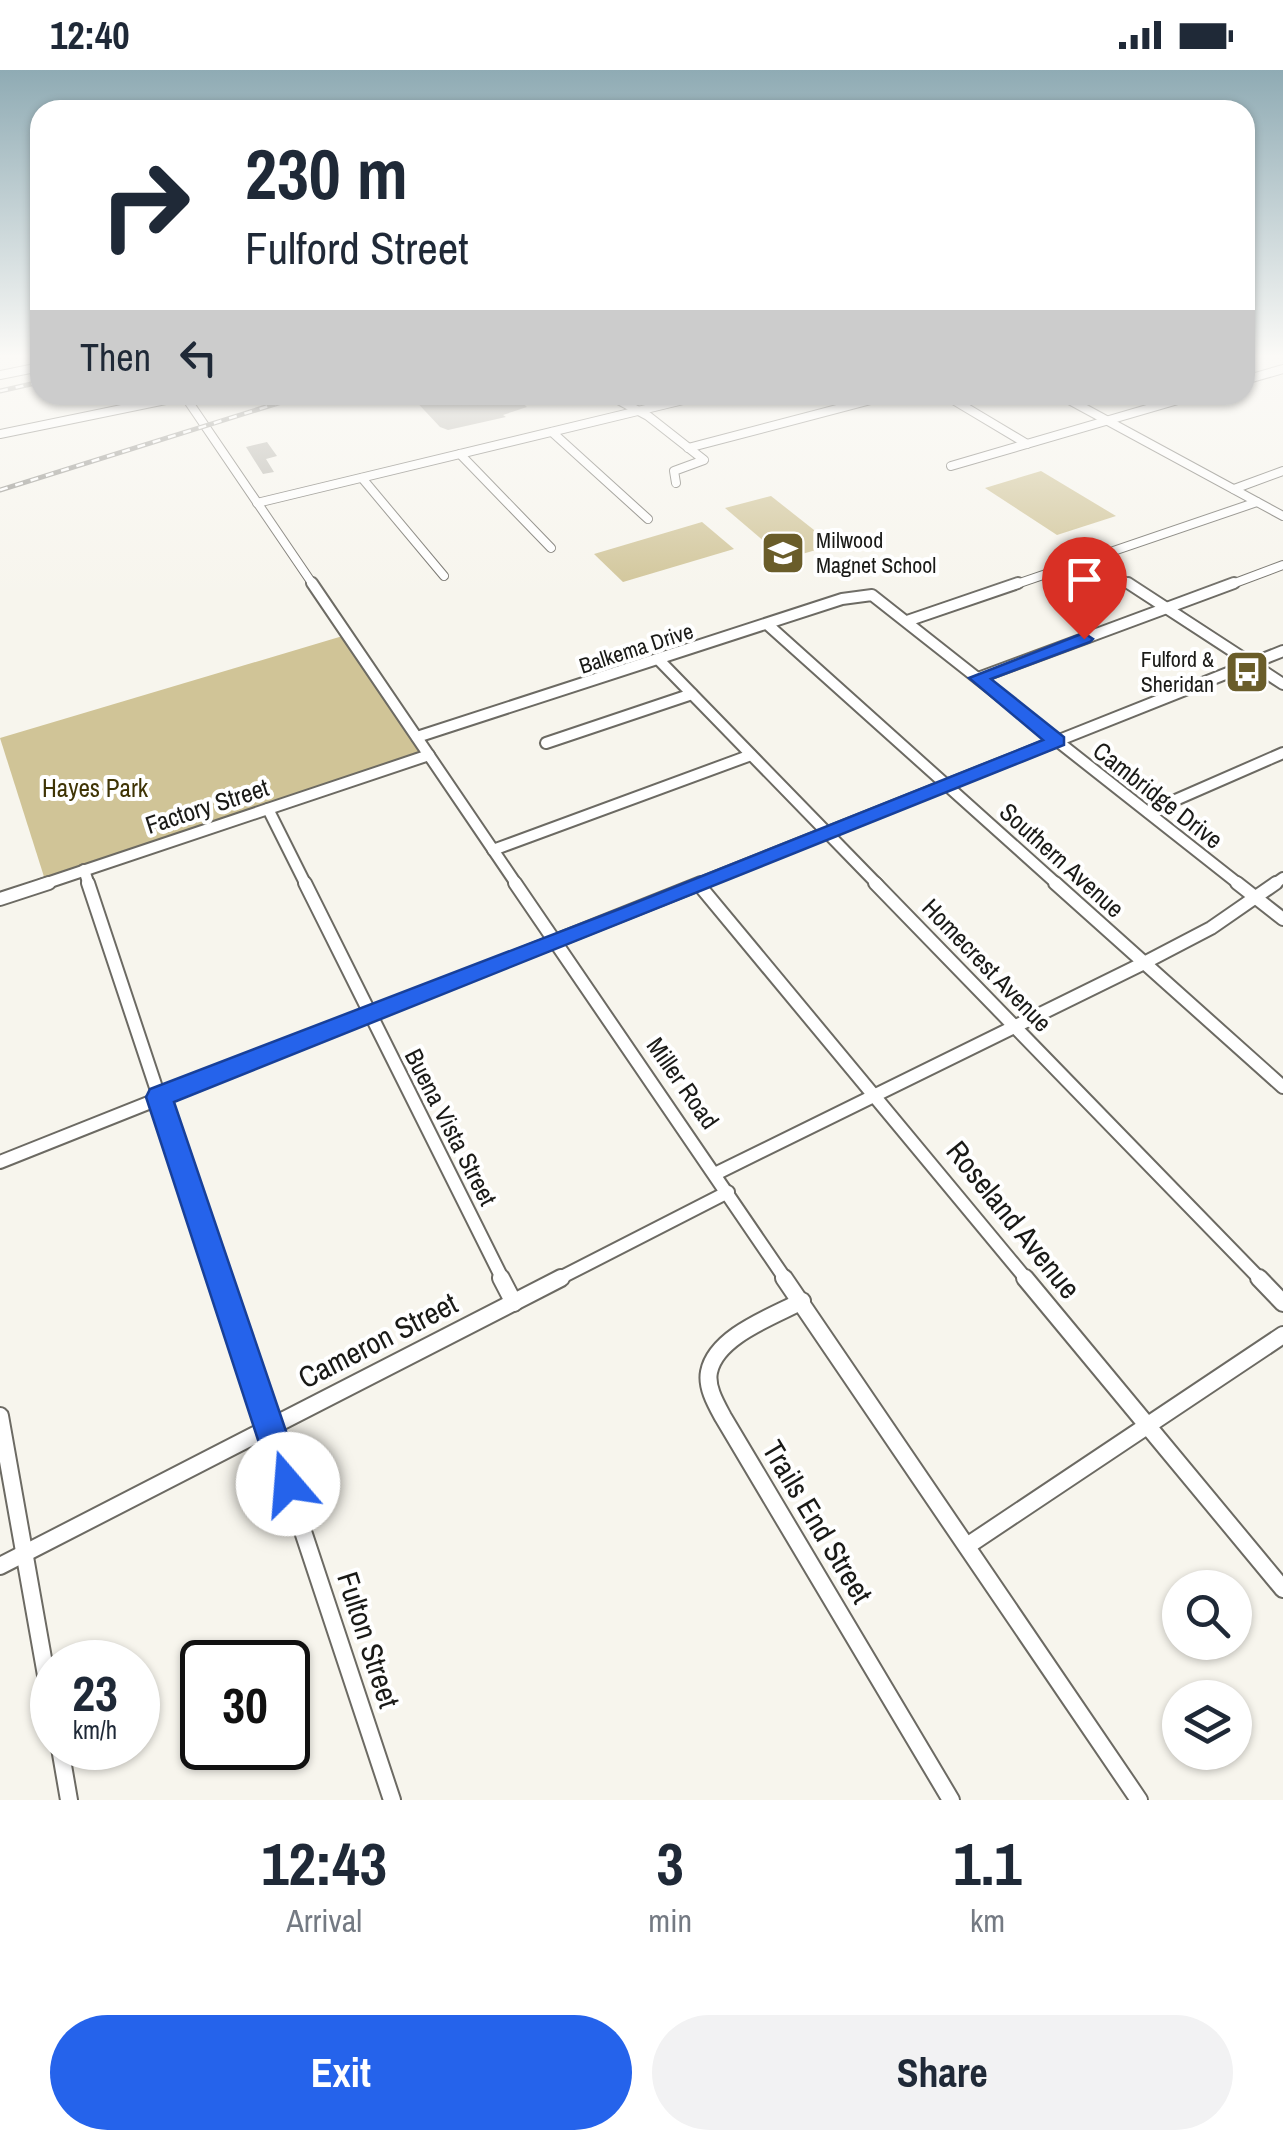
<!DOCTYPE html>
<style>
:root{--surface:#fff;--page:#f2f2f3;--text:#1f2937;--muted:#747a83;--accent:#2563eb}
body{margin:0;font-family:"Archivo Narrow",sans-serif;background:var(--page);color:var(--text);height:100vh;display:flex;flex-direction:column;font-size:38px;white-space:nowrap}
*{box-sizing:border-box;margin:0}
p{font-size:32px;color:var(--muted)}
.icon{flex:none;width:55px;height:55px;fill:none;stroke:currentColor;stroke-width:2;stroke-linecap:round;stroke-linejoin:round}
.map{position:relative;height:1730px;overflow:hidden}
.sheet{display:flex;flex-direction:column;background:var(--surface);flex:1}
.sheet>*{flex:none}
.guide{position:absolute;left:30px;top:30px;width:1225px;height:305px;border-radius:30px;box-shadow:0 2px 8px #0004;background:#fff;color:var(--text);overflow:hidden}
.tools{position:absolute;left:1162px;top:1500px;display:grid;gap:20px}
.tools a{display:grid;place-items:center;width:90px;height:90px;border-radius:50%;background:var(--surface);box-shadow:0 2px 8px #0004;font-size:50px}
.speed{position:absolute;left:30px;top:1570px;display:flex;gap:20px;font-size:50px;font-weight:700;text-align:center}
.speed>*{display:grid;place-content:center;width:130px;height:130px;border-radius:50%;background:var(--surface);box-shadow:0 2px 8px #0004;line-height:1}
.speed small{font-size:25px;font-weight:400}
.speed .limit{border:5px solid #111;border-radius:15px;background:#fff;color:#111}
.pin{position:absolute;display:grid;place-items:center;width:85px;height:85px;color:#fff;margin:-102px -42px;border-radius:50% 50% 50% 0;rotate:-45deg;box-shadow:0 0 10px #0007}
.pin .icon{rotate:45deg}
.me{position:absolute;width:110px;margin:-55px;rotate:342deg;stroke-linejoin:round;filter:drop-shadow(0 0 8px #0008)}
.turn{display:flex;align-items:center;gap:35px;height:210px;padding:0 50px;font-size:45px}
.turn .icon{width:130px;height:130px;stroke-width:2.5}
.turn b{display:block;font-size:70px;line-height:85px}
.then{display:flex;align-items:center;height:95px;padding:0 50px;background:#0003;gap:20px;font-size:38px}
.eta{display:flex;justify-content:space-evenly;align-items:center;height:170px;text-align:center}
.eta b{font-size:60px;font-weight:800;line-height:70px}
.action{display:flex;gap:20px;margin-top:auto;padding:20px 50px}
.action a{flex:1;height:115px;border-radius:60px;background:var(--accent);color:#fff;font-size:40px;font-weight:800;line-height:115px;text-align:center}
.action a+a{background:var(--page);color:var(--text)}
.status{display:flex;justify-content:space-between;align-items:center;height:70px;padding:0 50px;background:var(--surface);direction:ltr}
.status svg{height:28px;fill:currentColor}
.map>svg:first-child{display:block}
.green{fill:#d0c497}
.building{fill:#b6b4ac}
.lines{fill:none;stroke-linecap:round;stroke-linejoin:round}
.minor-far3-casing{stroke:#6c6a63;stroke-width:10}
.minor-far2-casing{stroke:#6c6a63;stroke-width:14}
.minor-far1-casing{stroke:#6c6a63;stroke-width:16}
.minor-casing{stroke:#6c6a63;stroke-width:20}
.minor-far3{stroke:#fff;stroke-width:8}
.minor-far2{stroke:#fff;stroke-width:10}
.minor-far1{stroke:#fff;stroke-width:12}
.minor{stroke:#fff;stroke-width:16}
.rail-casing{stroke:#8f8e88;stroke-width:5}
.rail{stroke:#fff;stroke-width:2.5;stroke-dasharray:8;stroke-linecap:butt}
.route{fill:#2563eb;stroke:#184099;stroke-width:2.5}
.labels{text-anchor:middle;stroke-width:8;stroke-linejoin:round;paint-order:stroke}
.far-poi-label{font-size:22px;fill:#1a1a17;stroke:#fff;text-anchor:start}
.far-street-label{font-size:22px;fill:#1a1a17;stroke:#fff}
.park-label{font-size:25px;fill:#3f3405;stroke:#fff}
.street-label{font-size:25px;fill:#1a1a17;stroke:#fff}
.near-street-label{font-size:30px;fill:#1a1a17;stroke:#fff}
</style>
<div class="status"><b>12:40</b><svg viewBox="0 0 49 12"><path d="M0 12V9h3v3zM5 12V6h3v6zM10 12V3h3v9zM15 12V0h3v12zM26 1h20v11H26zM47 4h2v5h-2z"/></svg></div>
<div class="map">
<svg width="1283" height="1730" viewBox="0 0 1283 1730">
<rect width="100%" height="100%" fill="#f7f5ed"/>
<g class="green">
<polygon points="1041,401 1116,446 1057,465 985,418"/>
<polygon points="771,426 833,475 785,489 725,438"/>
<polygon points="702,452 734,479 623,512 594,484"/>
<polygon points="346,565 429,685 46,813 0,668"/>
</g>
<g class="building">
<polygon points="410,325 513,325 527,337 503,345 506,347 448,360 440,357"/>
<polygon points="267,372 277,386 266,389 274,402 263,404 246,377"/>
</g>
<g class="lines">
<defs>
<g id="minor-far3">
<polyline points="0,305 40,297"/>
<polyline points="1245,310 1283,299"/>
<polyline points="184,325 314,516"/>
<polyline points="609,325 648,346 704,390 674,401 676,413"/>
<polyline points="945,325 1027,374"/>
<polyline points="1060,325 1283,446"/>
<polyline points="552,362 648,449"/>
<polyline points="0,364 185,326"/>
<polyline points="688,378 890,325"/>
<polyline points="460,384 551,478"/>
<polyline points="951,396 1195,325"/>
<polyline points="362,408 444,506"/>
<polyline points="1234,419 1283,401"/>
<polyline points="257,433 704,325"/>
<polyline points="1090,488 1132,516"/>
<polyline points="1011,516 1257,432"/>
<polyline points="1227,516 1283,495"/>
</g>
<g id="minor-far2">
<polyline points="312,513 517,815"/>
<polyline points="1128,513 1283,614"/>
<polyline points="907,551 1018,513"/>
<polyline points="767,554 1058,815"/>
<polyline points="658,589 878,815"/>
<polyline points="978,608 1234,513"/>
<polyline points="417,667 842,529 872,525 1240,815"/>
<polyline points="546,673 692,624"/>
<polyline points="268,739 306,815"/>
<polyline points="1148,742 1283,683"/>
<polyline points="493,780 751,685"/>
<polyline points="84,800 89,815"/>
<polyline points="41,815 429,685"/>
<polyline points="695,815 1283,581"/>
<polyline points="1273,815 1283,808"/>
</g>
<g id="minor-far1">
<polyline points="88,813 220,1210"/>
<polyline points="305,813 503,1210"/>
<polyline points="515,813 786,1210"/>
<polyline points="875,813 1261,1210"/>
<polyline points="1055,813 1283,1017"/>
<polyline points="1237,813 1283,849"/>
<polyline points="700,816 1027,1210"/>
<polyline points="0,829 49,813"/>
<polyline points="0,1092 701,813"/>
<polyline points="715,1104 1144,893 1211,858 1276,813"/>
<polyline points="556,1210 728,1122"/>
</g>
<g id="minor">
<polyline points="219,1208 392,1730"/>
<polyline points="501,1208 514,1233"/>
<polyline points="784,1208 1139,1730"/>
<polyline points="1025,1208 1283,1519"/>
<polyline points="1259,1208 1283,1233"/>
<path d="M802,1231c-28,15 -86,35 -93,71 -3,15 7,32 14,45l228,383"/>
<polyline points="0,1346 52,1639"/>
<polyline points="967,1476 1283,1265"/>
<polyline points="0,1496 561,1208"/>
<polyline points="60,1678 69,1730"/>
</g>
</defs>
<use href="#minor-far3" class="minor-far3-casing"/>
<use href="#minor-far2" class="minor-far2-casing"/>
<use href="#minor-far1" class="minor-far1-casing"/>
<use href="#minor" class="minor-casing"/>
<use href="#minor-far3" class="minor-far3"/>
<use href="#minor-far2" class="minor-far2"/>
<use href="#minor-far1" class="minor-far1"/>
<use href="#minor" class="minor"/>
<defs>
<g id="rail">
<polyline points="0,321 40,312"/>
<polyline points="0,420 304,325"/>
</g>
</defs>
<use href="#rail" class="rail-casing"/>
<use href="#rail" class="rail"/>
</g>
<linearGradient id="sky" x2="0" y2="1"><stop stop-color="#8fabb4"/><stop offset="0.54" stop-color="#fbfaf7"/><stop offset="1" stop-color="#fbfaf7" stop-opacity="0"/></linearGradient>
<rect width="1283" height="529" fill="url(#sky)"/>
<polygon class="route" points="1084,563 1093,569 1090,572 991,609 1064,667 1064,675 174,1032 304,1414 299,1425 288,1430 276,1425 146,1027 150,1019 622,838 1043,670 969,608"/>
<defs>
<symbol id="school-square" viewBox="-11 -11 22 22"><rect x="-9" y="-9" width="18" height="18" rx="4" fill="#6a5d2a" stroke="#fff"/><path d="M0-5L7-2L0 1L-7-2ZM-4 1L0 2.5L4 1V4Q0 6-4 4Z" fill="#fff"/></symbol>
<symbol id="bus-square" viewBox="-11 -11 22 22"><rect x="-9" y="-9" width="18" height="18" rx="4" fill="#6a5d2a" stroke="#fff"/><path d="M-5-6H5V4H4V6H2V4H-2V6H-4V4H-5ZM-3.5-4V0h7V-4ZM-3.5 1.2v1.5H-2V1.2ZM2 1.2v1.5H3.5V1.2Z" fill="#fff"/></symbol>
</defs>
<g fill-rule="evenodd">
<use href="#school-square" x="758" y="458" width="50" height="50"/>
<use href="#bus-square" x="1222" y="577" width="50" height="50"/>
</g>
<g class="labels">
<g class="far-poi-label">
<text x="816" y="478">Milwood<tspan x="816" dy="25">Magnet School</tspan></text>
<text x="1214" y="597" text-anchor="end">Fulford &amp;<tspan x="1214" dy="25">Sheridan</tspan></text>
</g>
<g class="far-street-label">
<text transform="translate(636 578) rotate(-18)" y="8">Balkema Drive</text>
</g>
<g class="park-label">
<text x="95" y="727">Hayes Park</text>
</g>
<g class="street-label">
<text transform="translate(1158 725) rotate(38)" y="9">Cambridge Drive</text>
<text transform="translate(207 736) rotate(-18)" y="9">Factory Street</text>
<text transform="translate(1062 790) rotate(42)" y="9">Southern Avenue</text>
<text transform="translate(987 895) rotate(46)" y="9">Homecrest Avenue</text>
<text transform="translate(683 1013) rotate(55)" y="9">Miller Road</text>
<text transform="translate(451 1057) rotate(63)" y="9">Buena Vista Street</text>
</g>
<g class="near-street-label">
<text transform="translate(1013 1150) rotate(51)" y="10">Roseland Avenue</text>
<text transform="translate(378 1271) rotate(-27)" y="10">Cameron Street</text>
<text transform="translate(817 1452) rotate(59)" y="10">Trails End Street</text>
<text transform="translate(368 1570) rotate(72)" y="10">Fulton Street</text>
</g>
</g>
</svg>
<div class="tools">
<a><svg class="icon" aria-label="search" viewBox="0 0 24 24"><circle cx="10" cy="10" r="6"/><path d="M15 15l6 6"/></svg></a>
<a><svg class="icon" aria-label="layers" viewBox="0 0 24 24"><path d="M12 4l9 5-9 5-9-5zM3 14l9 5 9-5"/></svg></a>
</div>
<div class="speed"><div>23<small>km/h</small></div><div class="limit">30</div></div>
<div class="pin" style="left:1084px;top:569px;background:#d93025"><svg class="icon" aria-label="arrive" viewBox="0 0 24 24"><path d="M6 21V4h12l-3 4 3 4H6"/></svg></div>
<svg class="me" style="left:288px;top:1414px" viewBox="-20 -20 40 40"><circle r="19" fill="#fff"/><path d="M0-13L10 11 0 6-10 11z" fill="#2563eb"/></svg>
<div class="guide">
<div class="turn"><svg class="icon" aria-label="right" viewBox="0 0 24 24"><path d="M7 20v-9h11M14 6l5 5-5 5"/></svg><div><b>230 m</b>Fulford Street</div></div>
<div class="then">Then<svg class="icon" aria-label="left" viewBox="0 0 24 24"><path d="M17 20v-9H6M10 6l-5 5 5 5"/></svg></div>
</div>
</div>
<section class="sheet">
<div class="eta">
<div><b>12:43</b><p>Arrival</p></div>
<div><b>3</b><p>min</p></div>
<div><b>1.1</b><p>km</p></div>
</div>
<div class="action"><a>Exit</a><a>Share</a></div>
</section>
